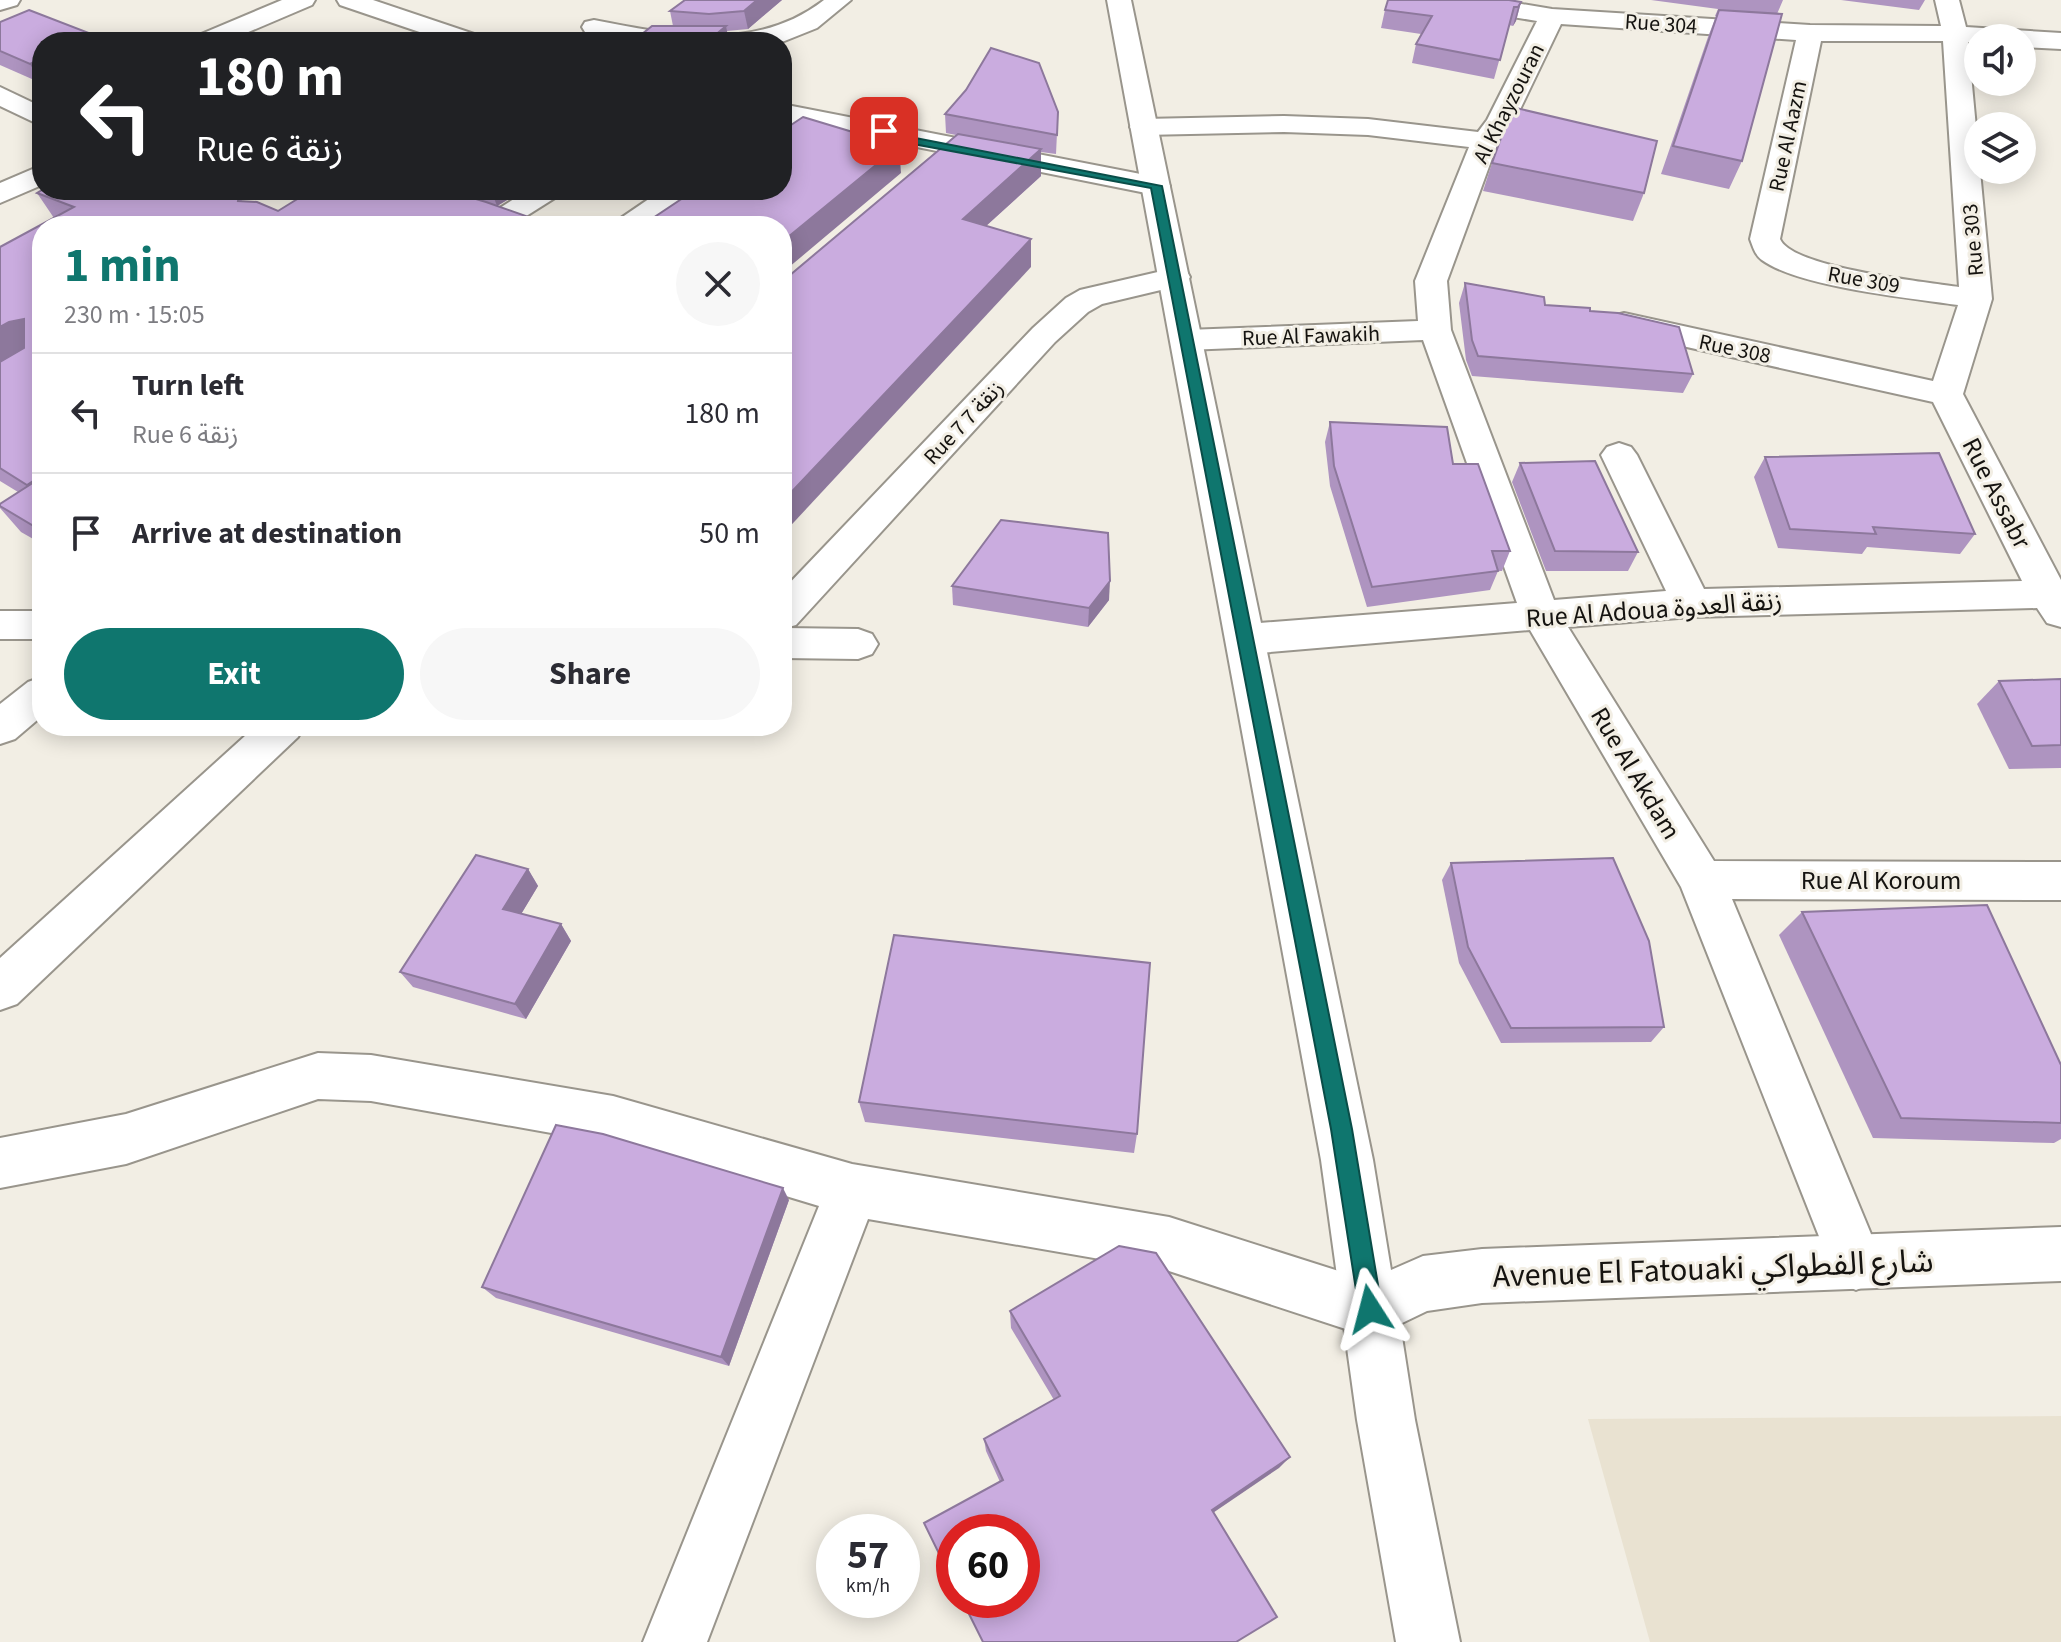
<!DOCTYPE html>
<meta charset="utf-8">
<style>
:root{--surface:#fff;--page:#f7f7f7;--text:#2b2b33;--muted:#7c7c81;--line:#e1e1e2;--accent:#0f766e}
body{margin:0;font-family:"Source Sans 3","Noto Sans Arabic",sans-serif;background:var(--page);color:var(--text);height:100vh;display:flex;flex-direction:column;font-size:30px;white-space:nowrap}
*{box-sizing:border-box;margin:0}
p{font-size:26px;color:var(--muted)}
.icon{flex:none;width:44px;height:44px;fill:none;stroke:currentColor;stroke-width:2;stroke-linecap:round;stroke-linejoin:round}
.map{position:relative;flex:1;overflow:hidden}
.sheet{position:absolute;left:32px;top:216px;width:760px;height:520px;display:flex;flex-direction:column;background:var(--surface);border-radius:32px;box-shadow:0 4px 20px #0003}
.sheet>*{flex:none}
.guide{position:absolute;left:32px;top:32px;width:760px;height:168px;border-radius:32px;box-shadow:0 4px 20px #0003;background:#202124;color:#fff;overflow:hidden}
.fabs{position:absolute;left:1964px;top:24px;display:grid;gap:16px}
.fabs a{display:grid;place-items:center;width:72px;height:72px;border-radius:50%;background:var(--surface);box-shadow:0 4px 20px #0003;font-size:40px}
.speed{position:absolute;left:816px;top:1514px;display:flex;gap:16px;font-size:40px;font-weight:700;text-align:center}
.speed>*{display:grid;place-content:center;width:104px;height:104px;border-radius:50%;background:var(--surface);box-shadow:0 4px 20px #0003;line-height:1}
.speed small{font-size:20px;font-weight:400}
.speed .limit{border:12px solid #d22;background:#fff;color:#111}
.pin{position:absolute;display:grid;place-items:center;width:68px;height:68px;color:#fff;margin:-34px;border-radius:16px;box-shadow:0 4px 12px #0006}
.me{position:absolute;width:88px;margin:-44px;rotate:351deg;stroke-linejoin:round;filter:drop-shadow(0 0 6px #0008)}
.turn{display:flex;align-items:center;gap:28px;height:168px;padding:0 32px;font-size:36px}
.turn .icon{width:104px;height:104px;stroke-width:2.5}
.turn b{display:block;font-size:56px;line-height:68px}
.round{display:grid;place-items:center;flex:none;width:84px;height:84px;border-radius:42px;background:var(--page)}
.overview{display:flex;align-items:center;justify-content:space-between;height:136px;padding:0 32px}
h1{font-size:48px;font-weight:700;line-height:60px;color:var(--accent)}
.button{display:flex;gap:16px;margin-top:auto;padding:16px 32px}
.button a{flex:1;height:92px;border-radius:48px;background:var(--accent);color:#fff;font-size:32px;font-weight:700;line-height:92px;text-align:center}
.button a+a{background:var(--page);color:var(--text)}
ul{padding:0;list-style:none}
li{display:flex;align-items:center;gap:24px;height:120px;padding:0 32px;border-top:2px solid var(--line)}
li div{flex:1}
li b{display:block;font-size:30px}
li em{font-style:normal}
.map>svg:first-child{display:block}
.built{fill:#e9e2d1}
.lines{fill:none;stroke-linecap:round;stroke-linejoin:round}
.minor-casing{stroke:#99958c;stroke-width:4}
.major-casing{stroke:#99958c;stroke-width:4}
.minor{fill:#fff;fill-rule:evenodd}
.major{fill:#fff;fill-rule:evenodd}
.wall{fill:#ae94c0}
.shaded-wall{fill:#8d789c}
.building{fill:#caacdf;stroke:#8d789c;stroke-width:2}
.route{fill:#0f766e;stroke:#0a4d48;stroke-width:2}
.labels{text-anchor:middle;stroke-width:6;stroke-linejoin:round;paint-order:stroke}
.far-street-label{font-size:22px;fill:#151310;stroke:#f2eee4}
.street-label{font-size:26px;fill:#151310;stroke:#f2eee4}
.near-street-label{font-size:32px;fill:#151310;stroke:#f2eee4}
</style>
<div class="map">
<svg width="2061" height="1642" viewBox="0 0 2061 1642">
<rect width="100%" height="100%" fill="#f2eee4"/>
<polygon class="built" points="2061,1416 2061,1642 1650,1642 1588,1419"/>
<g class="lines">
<defs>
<g id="minor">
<polygon points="0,0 20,0 17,5 0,10"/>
<polygon points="282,0 315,0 312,5 225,42 190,42 194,37"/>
<polygon points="337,0 373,0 483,37 487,42 449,42 340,5"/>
<path d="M824,0h27l-34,28 -35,14h-149l-48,-10 -3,-5 3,-5 9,-2c78,15 162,33 230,-20z"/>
<path d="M1440,0h58l54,9 258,16 131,1 -6,-26h24l7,27 95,6v16l-39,-2v-9h-44v5l-10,-1 24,257 -29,95 98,186v47l-14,-4 -10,-15 -346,9 -123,10 146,234 347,1v38l-329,-1 151,364 -8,19 -19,8 -19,-8 -156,-395 -151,-257 -283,24 -14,-5 -6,-10 6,-10 14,-5 270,-21 -94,-263 -236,10 -11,-3 -5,-7 5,-7 11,-3 231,-9 -3,-40 54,-134 -101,-12 -84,-3 -140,3 -10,-2 -4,-6 4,-6 10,-2 140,-3 84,3 110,13 9,-12 50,-99 -85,-14 -9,-2zM1561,24l235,16 -46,199c3,8 5,16 12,21 37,27 149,38 196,45l-25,76 -309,-68 -11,3 -5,7 5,7 11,3 309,69 89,179 -318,8 -67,-134 -6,-8 -12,-4 -12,4 -6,8 65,136 -112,9 -103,-270 -4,-49 51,-139 16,-20zM1821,41h122l16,246c-33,-5 -167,-19 -179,-48z"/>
<polygon points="0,87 42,107 42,126 0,106"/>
<polygon points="792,106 1156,177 1166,180 1170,186 1166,192 1156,195 797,123 782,129 782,109"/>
<polygon points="42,165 42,185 0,203 0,183"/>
<polygon points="528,190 562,190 558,196 512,225 492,225 487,219 492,213"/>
<polygon points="662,190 695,190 649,226 614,226 618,220"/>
<polygon points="1175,268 1186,270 1190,277 1186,284 1102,304 1088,312 1055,342 796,625 785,628 858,629 872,634 878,644 872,654 858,659 782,658 782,591 1033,328 1066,298 1080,290"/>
<rect x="0" y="611" width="42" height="28"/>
<polygon points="42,677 42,716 15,739 0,744 0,704 28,682"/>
<polygon points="256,726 304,726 298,737 17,1004 0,1010 0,958"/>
<polygon points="318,1053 371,1055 613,1096 852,1164 1169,1217 1370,1281 1390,1289 1398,1309 1390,1329 1370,1337 1169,1271 868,1219 707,1642 643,1642 819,1206 613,1144 371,1101 318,1099 126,1164 0,1188 0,1138 126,1114"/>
</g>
<polygon id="major" points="1107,0 1131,0 1373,1160 1391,1270 1423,1256 1482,1249 2061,1227 2061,1281 1482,1303 1427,1311 1400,1324 1415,1420 1460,1642 1396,1642 1357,1420 1321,1160"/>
</defs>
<use href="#minor" class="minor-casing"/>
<use href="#major" class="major-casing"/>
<use href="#minor" class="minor"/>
<use href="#major" class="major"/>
</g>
<g class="wall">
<polygon points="685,0 782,0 748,29 727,31 729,42 632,42 673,26 670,11"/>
<polygon points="1651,0 1783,0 1777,14 1742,161 1729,189 1661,174 1708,37 1716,16 1715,16 1718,9"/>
<polygon points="1841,0 1925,0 1919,10"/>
<polygon points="1521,2 1516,21 1513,26 1509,25 1494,79 1412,63 1416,44 1421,34 1381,28 1385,10"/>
<polygon points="0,22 94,35 98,42 42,42 41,83 0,65"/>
<polygon points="1058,112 1056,154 1041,152 1041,176 986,226 1031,239 1031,267 790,275 956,135 946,133 945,114"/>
<polygon points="1492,163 1644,193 1633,221 1483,191"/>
<polygon points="447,190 524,190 497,206 42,226 42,544 21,532 0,508 0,504 18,492 0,481 0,247 54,218 37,193 239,195 242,201 278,211"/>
<polygon points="1465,283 1545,305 1590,311 1693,374 1683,393 1472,376 1466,360 1459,303"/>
<polygon points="1330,422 1453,464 1510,551 1502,571 1498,571 1490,590 1367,607 1330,486 1325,442"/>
<polygon points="1765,457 1975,534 1960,554 1867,547 1862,554 1778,548 1754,477"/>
<polygon points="1520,463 1638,552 1628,571 1546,571 1512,482"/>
<polygon points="952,586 1109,600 1088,627 953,605"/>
<polygon points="2061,679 2061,768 2009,769 1977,704 1999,681"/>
<polygon points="1451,863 1664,1027 1651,1042 1501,1043 1459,963 1442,880"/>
<polygon points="528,869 538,886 521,914 561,924 571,941 526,1019 413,987 400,972"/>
<polygon points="1802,912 2061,1065 2061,1139 2054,1143 1873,1138 1779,935"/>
<polygon points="859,1102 1137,1134 1134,1153 865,1122"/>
<polygon points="789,1200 729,1366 496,1298 482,1287"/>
<polygon points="1010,1311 1279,1468 1000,1482 986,1451 984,1439 1054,1400 1011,1328"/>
</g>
<g class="shaded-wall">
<polygon points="757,0 782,0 748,29 744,11"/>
<polygon points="1521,2 1516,21 1513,26 1518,7"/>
<polygon points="726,26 729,42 707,42"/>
<polygon points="94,35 98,42 78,42"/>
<polygon points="42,58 42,82 41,83 30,64"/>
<polygon points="899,146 901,173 782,273 782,242"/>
<polygon points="1041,149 1041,176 964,246 963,219"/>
<polygon points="491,190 524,190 497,206"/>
<polygon points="1031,239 1031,267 782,535 782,502"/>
<polygon points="24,319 42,344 0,366 0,327 9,322"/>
<polygon points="1110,581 1109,600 1088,627 1089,608"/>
<polygon points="528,869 538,886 514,926 503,909"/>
<polygon points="561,924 571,941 526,1019 515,1004"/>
<polygon points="783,1188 789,1200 729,1366 721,1357"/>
<polygon points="1290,1457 1279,1468 1204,1519 1212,1510"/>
</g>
<g class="building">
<polygon points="685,0 757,0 744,11 709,14 670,11"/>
<polygon points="1388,0 1509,0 1521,2 1518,7 1514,7 1500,60 1416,44 1432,16 1385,10"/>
<polygon points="29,10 94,35 78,42 42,42 42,58 30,64 0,51 0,22"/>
<polygon points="1719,10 1782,14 1742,161 1673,146"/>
<polygon points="652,26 726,26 707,42 632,42"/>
<polygon points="991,48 1039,63 1058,112 1057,135 945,114 966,90"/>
<polygon points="1516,108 1657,141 1644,193 1492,163 1509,116"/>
<polygon points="803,117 899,146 782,242 782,226 641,226 695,190 782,190 782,131"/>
<polygon points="958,134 1041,149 963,219 1031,239 782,502 782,277 790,275"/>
<polygon points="42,190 225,190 239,195 238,201 257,202 278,211 312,190 446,190 486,202 554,226 42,226 42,475 27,485 0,468 0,362 24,348 24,319 9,322 0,327 0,247 74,207 37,193"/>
<polygon points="1465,283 1544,297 1545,305 1590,308 1590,311 1618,313 1679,327 1693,374 1478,356 1472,340"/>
<polygon points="1330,422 1447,427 1453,464 1478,464 1510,551 1492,551 1498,571 1372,587 1334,466"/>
<polygon points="1939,453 1975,534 1873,527 1876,534 1790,529 1765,457"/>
<polygon points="1595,461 1638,552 1555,551 1520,463"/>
<polygon points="42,477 42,531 0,506 0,504"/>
<polygon points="1001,520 1108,533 1110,581 1089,608 952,586"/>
<polygon points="2061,679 2061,745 2032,746 1999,681"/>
<polygon points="476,855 528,869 503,909 561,924 515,1004 400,972"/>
<polygon points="1613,858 1649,941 1664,1027 1511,1028 1468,947 1451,863"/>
<polygon points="1987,905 2061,1065 2061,1123 1901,1118 1802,912"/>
<polygon points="894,935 1150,963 1137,1134 859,1102"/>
<polygon points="556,1125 603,1134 783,1188 721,1357 482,1287"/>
<polygon points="1119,1246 1156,1253 1290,1457 1212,1510 1277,1617 1236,1642 983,1642 962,1600 1022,1600 1022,1532 954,1532 954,1584 924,1523 1003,1480 984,1439 1060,1396 1010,1311"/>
</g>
<polygon class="route" points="884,128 900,135 1162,186 1352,1129 1382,1309 1379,1317 1370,1320 1362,1317 1359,1309 1331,1129 1151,188 897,141 880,133 880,129"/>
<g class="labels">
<g class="far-street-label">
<text transform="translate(1661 23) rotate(4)" y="8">Rue 304</text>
<text transform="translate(1508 103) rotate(-63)" y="8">Al Khayzouran</text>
<text transform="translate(1787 136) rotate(-78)" y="8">Rue Al Aazm</text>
<text transform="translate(1972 240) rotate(-95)" y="8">Rue 303</text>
<text transform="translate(1864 279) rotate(10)" y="8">Rue 309</text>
<text transform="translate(1311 335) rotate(-2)" y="8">Rue Al Fawakih</text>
<text transform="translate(1735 348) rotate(12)" y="8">Rue 308</text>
<text transform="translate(963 422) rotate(-47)" y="8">Rue 7 زنقة 7</text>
</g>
<g class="street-label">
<text transform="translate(1997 493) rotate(63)" y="9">Rue Assabr</text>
<text transform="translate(1654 609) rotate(-4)" y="9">Rue Al Adoua زنقة العدوة</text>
<text transform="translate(1636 773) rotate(59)" y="9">Rue Al Akdam</text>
<text x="1881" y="889">Rue Al Koroum</text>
</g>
<g class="near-street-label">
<text transform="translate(1713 1268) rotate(-2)" y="11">Avenue El Fatouaki شارع الفطواكي</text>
</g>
</g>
</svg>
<div class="fabs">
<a><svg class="icon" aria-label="sound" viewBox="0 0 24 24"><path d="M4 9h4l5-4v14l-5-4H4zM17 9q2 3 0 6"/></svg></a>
<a><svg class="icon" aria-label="layers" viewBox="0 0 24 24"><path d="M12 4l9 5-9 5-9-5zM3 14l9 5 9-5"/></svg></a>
</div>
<div class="speed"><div>57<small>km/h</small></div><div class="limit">60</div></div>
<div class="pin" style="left:884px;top:131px;background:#d93025"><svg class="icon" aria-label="arrive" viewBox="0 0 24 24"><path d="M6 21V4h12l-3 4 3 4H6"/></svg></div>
<svg class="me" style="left:1370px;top:1309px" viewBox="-20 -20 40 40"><path d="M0-17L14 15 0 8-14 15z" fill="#0f766e" stroke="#fff" stroke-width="4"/></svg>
<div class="guide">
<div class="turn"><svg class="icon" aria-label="left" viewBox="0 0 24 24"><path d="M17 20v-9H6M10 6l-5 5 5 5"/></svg><div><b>180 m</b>Rue 6 زنقة</div></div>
</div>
<section class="sheet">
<div class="overview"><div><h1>1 min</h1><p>230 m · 15:05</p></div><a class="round"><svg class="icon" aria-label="close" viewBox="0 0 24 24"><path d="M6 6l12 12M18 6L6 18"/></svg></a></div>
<ul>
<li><svg class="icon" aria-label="left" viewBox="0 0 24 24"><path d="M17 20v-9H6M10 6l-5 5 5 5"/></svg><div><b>Turn left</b><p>Rue 6 زنقة</p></div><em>180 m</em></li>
<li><svg class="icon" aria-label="arrive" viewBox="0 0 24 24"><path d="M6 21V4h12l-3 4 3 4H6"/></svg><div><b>Arrive at destination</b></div><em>50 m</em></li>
</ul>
<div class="button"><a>Exit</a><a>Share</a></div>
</section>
</div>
